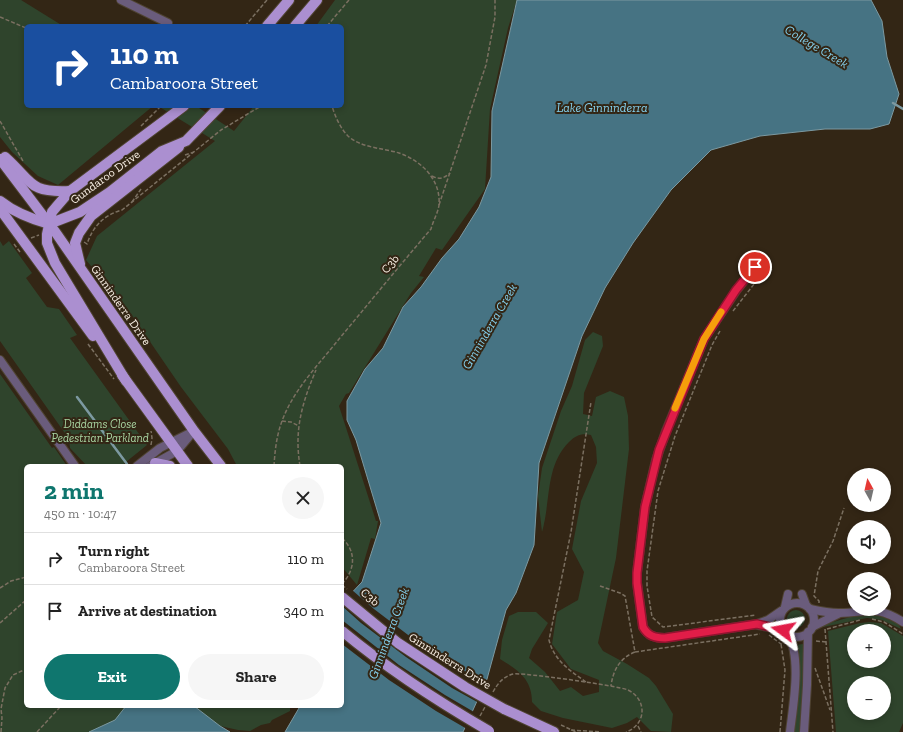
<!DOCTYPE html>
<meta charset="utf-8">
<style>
:root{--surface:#fff;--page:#f6f6f6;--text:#222;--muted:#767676;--line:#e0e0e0;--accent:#0f766e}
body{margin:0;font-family:"Zilla Slab",serif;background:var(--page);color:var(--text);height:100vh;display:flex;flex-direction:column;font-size:15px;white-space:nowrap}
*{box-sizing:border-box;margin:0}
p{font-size:13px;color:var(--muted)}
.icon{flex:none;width:22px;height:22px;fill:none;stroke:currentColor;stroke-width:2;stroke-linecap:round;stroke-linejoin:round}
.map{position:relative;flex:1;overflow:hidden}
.drawer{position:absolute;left:24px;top:464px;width:320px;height:244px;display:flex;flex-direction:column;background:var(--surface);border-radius:6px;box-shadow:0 2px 6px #0003}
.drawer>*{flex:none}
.guide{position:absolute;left:24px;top:24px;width:320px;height:84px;border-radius:6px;box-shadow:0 2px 6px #0003;background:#1a4fa0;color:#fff;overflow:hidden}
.needle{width:26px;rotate:352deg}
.tools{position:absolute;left:847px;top:468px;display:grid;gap:8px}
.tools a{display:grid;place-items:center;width:44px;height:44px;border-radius:50%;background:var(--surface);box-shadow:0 2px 6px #0003;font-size:20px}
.pin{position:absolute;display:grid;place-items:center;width:34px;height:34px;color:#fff;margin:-17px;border:2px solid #fff;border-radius:50%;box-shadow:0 1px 4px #0007}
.me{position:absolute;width:44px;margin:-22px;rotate:283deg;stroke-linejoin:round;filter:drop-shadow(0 0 3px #0008)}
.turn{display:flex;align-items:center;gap:14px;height:84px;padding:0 20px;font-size:18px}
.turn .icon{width:52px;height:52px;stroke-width:2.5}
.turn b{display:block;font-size:28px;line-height:34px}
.round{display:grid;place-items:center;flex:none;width:42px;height:42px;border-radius:21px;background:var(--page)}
.head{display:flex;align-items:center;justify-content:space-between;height:68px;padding:0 20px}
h1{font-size:24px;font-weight:700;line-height:30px;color:var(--accent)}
.action{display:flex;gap:8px;margin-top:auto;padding:8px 20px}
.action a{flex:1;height:46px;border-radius:24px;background:var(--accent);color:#fff;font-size:16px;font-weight:700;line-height:46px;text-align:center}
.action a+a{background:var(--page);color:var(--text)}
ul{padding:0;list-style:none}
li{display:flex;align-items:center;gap:12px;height:52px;padding:0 20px;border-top:1px solid var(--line)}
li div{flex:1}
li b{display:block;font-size:15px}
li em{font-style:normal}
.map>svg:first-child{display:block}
.green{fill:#2f442c;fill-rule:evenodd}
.water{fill:#467383;stroke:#7c99a1}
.pier{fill:#332615}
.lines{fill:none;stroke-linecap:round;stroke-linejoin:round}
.stream{stroke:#7c99a1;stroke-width:2.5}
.minor-casing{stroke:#4f4332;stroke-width:10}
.major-casing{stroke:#4f4332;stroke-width:12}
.path{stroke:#7b7061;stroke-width:1.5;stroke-dasharray:4 2;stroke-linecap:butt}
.minor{stroke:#6a5c7c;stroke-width:8}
.major{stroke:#ab8fd0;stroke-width:10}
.major-bridge-casing{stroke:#4f4332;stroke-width:12;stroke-linecap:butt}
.path-bridge{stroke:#7b7061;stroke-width:1.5;stroke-dasharray:4 2;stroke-linecap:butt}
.major-bridge{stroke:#ab8fd0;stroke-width:10}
.route-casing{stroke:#92132f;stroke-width:10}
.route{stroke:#e11d48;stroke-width:7}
.slow{stroke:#f59e0b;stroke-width:7}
.labels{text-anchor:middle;stroke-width:4;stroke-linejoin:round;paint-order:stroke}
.street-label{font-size:12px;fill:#fbf2e7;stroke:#332615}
.park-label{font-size:12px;font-style:italic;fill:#a9d6a3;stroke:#332615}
.water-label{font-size:13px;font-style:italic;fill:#84d0ed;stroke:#332615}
</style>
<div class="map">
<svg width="903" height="732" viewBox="0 0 903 732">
<rect width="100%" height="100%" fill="#332615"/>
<g class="green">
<polygon points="0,0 21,0 63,26 26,26 26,106 153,106 58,185 38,176 12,152 0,137"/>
<polygon points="335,0 517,0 508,28 490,109 485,189 442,250 436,248 419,276 424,277 411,293 349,393 346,394 339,406 376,521 378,521 375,539 371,538 357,585 342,567 342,466 237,466 228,449 181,387 129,311 86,260 97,236 215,141 158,106 196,106 234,131 254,106 342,106 342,26 316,26"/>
<polygon points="0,241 3,246 9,241 32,273 26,278 47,307 59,309 77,335 70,338 147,445 121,466 87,466 70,448 69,439 0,341"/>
<path d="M593,332l9,4 1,10 -19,47 -1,21 9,2 4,-19 14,-6 14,6 4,19 1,33 -13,109 -18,85 5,8 24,13 22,14 7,8 17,28 -2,18 -20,-1 -14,-14 -10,6 -15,5 -49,-10 -22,-7 -9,-9c0,-23 -14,-32 -32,-43l2,-19 7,-24 9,-4h18l12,11 -16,26 -3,9 16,14 15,19 11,-4 12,9 16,-4v-12l-28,-11 -19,-25 5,-32 21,-12 6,-28 -12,-23 9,-48 16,-38 -1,-16 -5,-12c-9,-2 -15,0 -22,7 -24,24 -18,59 -27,90l-4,-36 4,-28 19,-57 11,-25 13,-46z"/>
<polygon points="0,374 52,448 54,447 67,466 26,466 26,706 136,706 108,732 0,732"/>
<circle cx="796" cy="619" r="9"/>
<path d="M869,614c11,1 21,5 30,11l2,4 -19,-9 -15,-2 -44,9v-2l34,-10z"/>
<path d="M870,622l11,1 22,13v87l-4,9h-63l-8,-101 32,-8zM854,631h30v30h-30zM854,683h30v30h-30z"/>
<path d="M803,644c3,29 0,59 -4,88h-7l6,-64 -2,-23z"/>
<polygon points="192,706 290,706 290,711 272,720 270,723 261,725 250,731 238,730 220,726"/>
</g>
<g class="water">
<polygon points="517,0 871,0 882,21 887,57 899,94 889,124 870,129 825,129 760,136 711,150 671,190 633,243 605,288 582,336 539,463 534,545 516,593 506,610 487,679 463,732 285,732 299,708 297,706 342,706 342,603 362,582 381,523 356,440 347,420 347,401 365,369 383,348 403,307 421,287 442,258 459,239 479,207 491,177 492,111"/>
<polygon points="126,706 194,706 220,726 230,732 89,732 115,720"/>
</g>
<g class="pier">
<polygon points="352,590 374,609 416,641 487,685 479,703 452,688 406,657 361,623 342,606 342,600"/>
<polygon points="342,620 399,665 445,695 474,712 467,729 436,711 389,680 342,644"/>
</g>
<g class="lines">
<g class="stream">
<polyline points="893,103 903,109"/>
<polyline points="77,397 127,464"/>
</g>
<defs>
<g id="minor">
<polyline points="121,0 168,23"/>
<path d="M755,267l-19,24 -32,48 -38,92 -10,29 -11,47 -8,66v10l6,44c5,9 12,11 22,11l92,-14 11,-4 13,-9"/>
<polyline points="0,360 75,466"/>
<polyline points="137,466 160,448 194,431"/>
<polyline points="150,466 177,451 192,433"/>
<polyline points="802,594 806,605"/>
<circle cx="797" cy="620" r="17"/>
<polyline points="785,607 788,594"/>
<path d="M810,609c9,2 20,4 29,4 30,0 35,-9 64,9"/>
<polyline points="758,625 783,630"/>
<polyline points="812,627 838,614"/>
<path d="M788,634c14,24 5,72 2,98"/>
<polyline points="804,732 807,685 808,632"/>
</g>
<g id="major">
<polyline points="267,26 289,0"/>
<polyline points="295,26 317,0"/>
<path d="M5,157c28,25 23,36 65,34"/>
<polyline points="0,159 56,233 194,431 221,466"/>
<path d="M0,201c15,12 31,18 49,23"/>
<polyline points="0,209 93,336"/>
<polyline points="49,224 80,212 110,192 162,151 186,141 220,106"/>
<polyline points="80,264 75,243 79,233 91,216 179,147"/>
<polyline points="122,375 188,466"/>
<polyline points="126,381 55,263 47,243 47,234 52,212 57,206 70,191 184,106"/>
<polyline points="155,463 170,466"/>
<polyline points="504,709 554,732"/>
</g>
</defs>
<use href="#minor" class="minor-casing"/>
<use href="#major" class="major-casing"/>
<g class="path">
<polyline points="0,17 26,28"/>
<polyline points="245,26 267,0"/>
<polyline points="327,26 349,0"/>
<polyline points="0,121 23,161"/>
<polyline points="141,126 161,106"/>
<polyline points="185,155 194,152"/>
<path d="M432,176c7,4 13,2 18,-3"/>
<polyline points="132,202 141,189"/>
<polyline points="439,205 486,65 495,17 495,0"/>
<polyline points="31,238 39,235"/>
<path d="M84,242l3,2c6,-18 17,-29 35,-34l99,-80 40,-24"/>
<polyline points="14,244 20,252"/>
<polyline points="733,311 758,279 772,269"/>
<polyline points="720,331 712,345 675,436 658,491 647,571 647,586 652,617 663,627 756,615"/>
<polyline points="88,344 114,379"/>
<polyline points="282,421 291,422 299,426"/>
<polyline points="151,445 152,438 151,431"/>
<path d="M274,466c1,-17 3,-34 10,-50 12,-29 36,-53 55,-77 31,-37 61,-74 92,-110 2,-8 7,-16 8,-24 2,-25 -17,-44 -40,-52 -16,-5 -38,-5 -51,-17 -8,-8 -13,-20 -16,-30"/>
<path d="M300,466c-6,-36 2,-63 16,-96"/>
<path d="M342,538c15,14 13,32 0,46"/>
<path d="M600,586l20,7 5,3 10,56c-15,6 -22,18 -24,34"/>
<polyline points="0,588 11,581 26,577"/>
<polyline points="819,603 819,601 814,596 818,571 833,541 844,508"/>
<polyline points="872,619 884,622 903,634"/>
<polyline points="0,623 26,600"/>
<polyline points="825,629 833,732"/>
<polyline points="827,629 860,620"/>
<polyline points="769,635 781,644 784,645"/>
<polyline points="816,641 826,642"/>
<polyline points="635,652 760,634"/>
<polyline points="815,668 830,710"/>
<path d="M586,682c-17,-12 -32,-22 -37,-42l22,-108 20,-130"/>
<path d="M493,692c5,-9 10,-15 20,-18 7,-2 107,12 115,16 20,10 18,35 -2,42"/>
<polyline points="480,716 485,707"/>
<polyline points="561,725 576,732"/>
<polyline points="638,726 641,732"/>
<polyline points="571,730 601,732"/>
<polyline points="1,732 2,718 1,709 5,688 13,675 26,669"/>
<polyline points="37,732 61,706"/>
<polyline points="780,732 785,670 781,644"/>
</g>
<use href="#minor" class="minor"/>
<use href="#major" class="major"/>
<defs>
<g id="major-bridge">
<polyline points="342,597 398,643 465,687 504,709"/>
<path d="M342,631c46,38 95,70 147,100"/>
</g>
</defs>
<use href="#major-bridge" class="major-bridge-casing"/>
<polyline class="path-bridge" points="342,585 347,589"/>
<use href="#major-bridge" class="major-bridge"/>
</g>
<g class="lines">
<defs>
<path id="route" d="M755,267l-19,23 -32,49 -45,111 -14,57 -8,66v10l6,44c5,9 12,11 22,11l92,-14 26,6"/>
</defs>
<use href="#route" class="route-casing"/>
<use href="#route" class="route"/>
<polyline class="slow" points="675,408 704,339 721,312"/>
</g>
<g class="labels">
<g class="street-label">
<text transform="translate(105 177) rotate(-36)" y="4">Gundaroo Drive</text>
<text transform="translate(390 264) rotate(-51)" y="4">C3b</text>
<text transform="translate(121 305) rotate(55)" y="4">Ginninderra Drive</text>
<text transform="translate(370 597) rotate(40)" y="4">C3b</text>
<text transform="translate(450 661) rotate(32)" y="4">Ginninderra Drive</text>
</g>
<g class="park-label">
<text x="100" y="428">Diddams Close<tspan x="100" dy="14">Pedestrian Parkland</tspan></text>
</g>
<g class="water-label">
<text transform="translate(817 46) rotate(31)" y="5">College Creek</text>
<text x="602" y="112">Lake Ginninderra</text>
<text transform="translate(489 326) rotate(-60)" y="5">Ginninderra Creek</text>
<text transform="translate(388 633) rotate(-70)" y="5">Ginninderra Creek</text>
</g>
</g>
</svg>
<div class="tools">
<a><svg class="needle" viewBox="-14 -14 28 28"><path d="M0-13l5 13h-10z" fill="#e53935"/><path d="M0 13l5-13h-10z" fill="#767676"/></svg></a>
<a><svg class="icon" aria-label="sound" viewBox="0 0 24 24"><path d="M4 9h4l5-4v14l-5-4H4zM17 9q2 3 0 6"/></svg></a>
<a><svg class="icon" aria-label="layers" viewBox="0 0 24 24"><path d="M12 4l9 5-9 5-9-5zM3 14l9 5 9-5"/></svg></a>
<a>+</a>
<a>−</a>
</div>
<div class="pin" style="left:755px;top:267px;background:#d93025"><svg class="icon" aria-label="arrive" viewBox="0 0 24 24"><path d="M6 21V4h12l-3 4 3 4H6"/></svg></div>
<svg class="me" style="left:783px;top:630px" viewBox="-20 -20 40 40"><path d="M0-17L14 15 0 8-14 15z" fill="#e11d48" stroke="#fff" stroke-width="4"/></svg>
<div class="guide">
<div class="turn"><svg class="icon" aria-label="right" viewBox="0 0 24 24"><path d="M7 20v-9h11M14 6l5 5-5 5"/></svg><div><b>110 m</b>Cambaroora Street</div></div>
</div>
<section class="drawer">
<div class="head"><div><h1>2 min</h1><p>450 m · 10:47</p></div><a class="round"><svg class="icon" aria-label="close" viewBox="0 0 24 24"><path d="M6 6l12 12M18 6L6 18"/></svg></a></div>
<ul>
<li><svg class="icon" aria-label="right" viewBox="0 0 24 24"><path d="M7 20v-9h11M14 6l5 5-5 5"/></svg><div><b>Turn right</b><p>Cambaroora Street</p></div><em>110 m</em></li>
<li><svg class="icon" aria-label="arrive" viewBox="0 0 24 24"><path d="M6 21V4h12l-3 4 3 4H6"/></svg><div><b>Arrive at destination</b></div><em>340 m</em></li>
</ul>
<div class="action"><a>Exit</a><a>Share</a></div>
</section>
</div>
